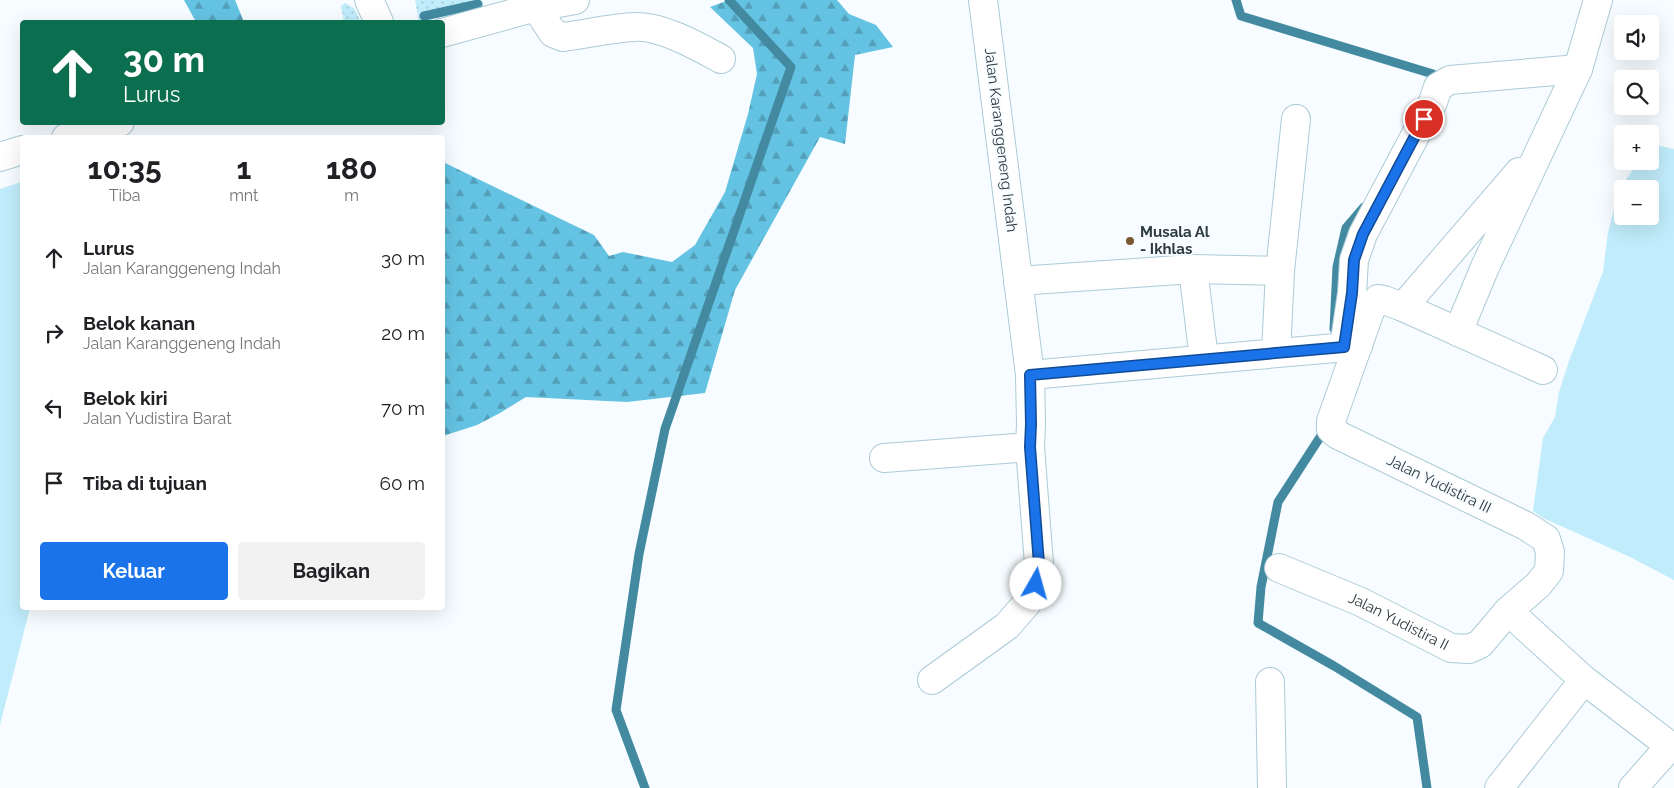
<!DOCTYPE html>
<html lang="id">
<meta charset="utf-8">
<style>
:root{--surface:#fff;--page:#f2f2f2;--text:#202124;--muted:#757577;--accent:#1a73e8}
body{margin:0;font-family:Raleway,sans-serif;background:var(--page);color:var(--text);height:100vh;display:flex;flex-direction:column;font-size:19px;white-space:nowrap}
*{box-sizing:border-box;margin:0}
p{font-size:16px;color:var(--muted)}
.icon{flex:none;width:28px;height:28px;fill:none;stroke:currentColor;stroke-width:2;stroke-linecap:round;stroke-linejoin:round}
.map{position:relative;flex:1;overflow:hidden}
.sheet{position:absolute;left:20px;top:135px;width:425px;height:475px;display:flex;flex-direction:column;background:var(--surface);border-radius:5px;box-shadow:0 5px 20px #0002}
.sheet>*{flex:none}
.hud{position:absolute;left:20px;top:20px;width:425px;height:105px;border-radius:5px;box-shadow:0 5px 20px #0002;background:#0b6e4f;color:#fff;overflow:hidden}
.tools{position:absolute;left:1614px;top:15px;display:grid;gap:10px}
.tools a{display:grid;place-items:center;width:45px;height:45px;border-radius:5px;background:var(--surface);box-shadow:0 5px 20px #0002;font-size:25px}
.pin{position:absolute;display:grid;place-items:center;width:42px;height:42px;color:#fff;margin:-21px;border:2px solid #fff;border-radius:50%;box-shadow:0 1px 5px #0007}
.me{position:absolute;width:55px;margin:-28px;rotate:7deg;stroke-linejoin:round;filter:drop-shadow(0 0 4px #0008)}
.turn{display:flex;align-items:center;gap:18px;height:105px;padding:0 20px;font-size:22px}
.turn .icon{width:65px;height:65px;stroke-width:2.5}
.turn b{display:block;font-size:35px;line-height:42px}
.eta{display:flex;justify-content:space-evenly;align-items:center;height:85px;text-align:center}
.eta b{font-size:30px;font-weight:700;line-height:35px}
.action{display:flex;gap:10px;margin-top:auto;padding:10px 20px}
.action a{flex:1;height:58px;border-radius:5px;background:var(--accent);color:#fff;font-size:20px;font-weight:700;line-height:58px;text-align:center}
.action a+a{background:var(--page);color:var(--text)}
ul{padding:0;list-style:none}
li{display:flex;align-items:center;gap:15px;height:75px;padding:0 20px}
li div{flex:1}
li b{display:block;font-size:19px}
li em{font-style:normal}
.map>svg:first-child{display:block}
.green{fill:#c1ecfb;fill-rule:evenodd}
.forest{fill:url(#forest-firs)}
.park{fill:url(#park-dots)}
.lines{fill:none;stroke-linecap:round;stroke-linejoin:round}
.stream{stroke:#438aa1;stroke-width:9}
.minor-casing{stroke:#accbd7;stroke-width:30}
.major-casing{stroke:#accbd7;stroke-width:30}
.minor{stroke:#fff;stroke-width:28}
.major{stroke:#fff;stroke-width:28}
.route-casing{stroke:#114b97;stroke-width:12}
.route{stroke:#1a73e8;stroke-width:9}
.poi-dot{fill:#79592f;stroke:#f6fcff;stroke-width:2}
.labels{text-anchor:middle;stroke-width:4;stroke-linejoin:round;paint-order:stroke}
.street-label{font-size:15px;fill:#2d3a3e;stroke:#f6fcff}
.poi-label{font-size:15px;font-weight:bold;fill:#2d3a3e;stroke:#f6fcff;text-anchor:start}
</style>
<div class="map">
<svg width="1674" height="788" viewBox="0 0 1674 788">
<defs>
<pattern id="forest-firs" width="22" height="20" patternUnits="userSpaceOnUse" patternTransform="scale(1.25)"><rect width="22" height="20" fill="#64c3e2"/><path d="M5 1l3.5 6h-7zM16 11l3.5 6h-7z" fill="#539fb9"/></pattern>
<pattern id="park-dots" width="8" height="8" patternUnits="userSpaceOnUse" patternTransform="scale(1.25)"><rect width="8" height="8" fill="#c1ecfb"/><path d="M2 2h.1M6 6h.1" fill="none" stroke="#a6cbd8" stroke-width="1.8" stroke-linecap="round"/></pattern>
</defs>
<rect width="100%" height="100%" fill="#f6fcff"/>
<g class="green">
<path d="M1651,144l23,5v431l-44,-23 -87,-39 -10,-7 10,-73 12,-21 4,-25 10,-31 34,-89 5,-40 9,-33 6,-15 16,-23h11zM1622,189h28v27h-28z"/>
<polygon points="21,182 22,608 30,608 0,725 0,189"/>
</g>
<g class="forest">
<polygon points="184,0 235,0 244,22 196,22"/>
<polygon points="729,0 837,0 849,14 876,25 893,47 855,55 845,144 820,137 735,290 705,393 627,402 526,397 500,413 477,425 443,436 443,162 594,235 609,256 623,252 672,262 695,245 725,192 748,114 757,74 753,48 710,7"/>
</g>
<g class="park">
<polygon points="415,0 480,0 484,9 419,22"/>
<polygon points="345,3 354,8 361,22 344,22 341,6"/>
</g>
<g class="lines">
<g class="stream">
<polyline points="1236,0 1241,16 1433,74 1430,85"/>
<polyline points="424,16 478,4"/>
<polyline points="1334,329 1337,267 1346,228 1364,207"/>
<polyline points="1326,428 1278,502 1261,587 1258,623 1334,666 1417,717 1427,788"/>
<polyline points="645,788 616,710 639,554 665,429 791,67 729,0"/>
</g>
<defs>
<g id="minor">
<polyline points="369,0 379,22"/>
<path d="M530,0l6,7 17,26 10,4c24,-3 48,-9 72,-10 25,-2 64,20 86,32"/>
<polyline points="1193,269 1204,359"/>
<polyline points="1018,281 1193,269 1280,271"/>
<polyline points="1403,307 1519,172"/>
<polyline points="1458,332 1485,267 1578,69 1598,0"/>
<polyline points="1344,347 1352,293 1354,260 1363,234 1433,102 1438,87 1450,80 1578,69"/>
<polyline points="1276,353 1280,271 1296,119"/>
<polyline points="1030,375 1358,346"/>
<polyline points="884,458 1030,447 1031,424 1030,375 983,0"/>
<path id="s1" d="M1279,568l82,34 90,46 18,1 11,-5 28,-33 30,-26 11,-14 1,-19 -4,-13 -20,-13 -188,-91 -7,-6v-8l38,-107 4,-10 5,-5 6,1 19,7 140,63"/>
<polyline points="1508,611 1584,680 1674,749"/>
<polyline points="932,680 1007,626 1027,603 1036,584 1039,564 1030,447"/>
<polyline points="1270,682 1272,788"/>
<polyline points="1499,788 1584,680"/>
<polyline points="1633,788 1670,746"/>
</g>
<g id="major">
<polyline points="442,33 536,7 575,0"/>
<polyline points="66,138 120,122"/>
<polyline points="0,157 22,150"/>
</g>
</defs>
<use href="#minor" class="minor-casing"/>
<use href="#major" class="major-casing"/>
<use href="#minor" class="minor"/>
<use href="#major" class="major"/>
</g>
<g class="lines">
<defs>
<polyline id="route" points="1036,584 1039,564 1030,447 1031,424 1030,375 1344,347 1352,293 1354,260 1363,234 1424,119"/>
</defs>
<use href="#route" class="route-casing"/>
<use href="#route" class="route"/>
</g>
<circle class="poi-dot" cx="1130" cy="241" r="5"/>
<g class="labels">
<g class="street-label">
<text transform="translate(1001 140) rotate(83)" y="5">Jalan Karanggeneng Indah</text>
<text transform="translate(1439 484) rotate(26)" y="5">Jalan Yudistira III</text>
<text dy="5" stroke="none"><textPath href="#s1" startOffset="131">Jalan Yudistira II</textPath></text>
</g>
<g class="poi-label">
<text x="1140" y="237">Musala Al<tspan x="1140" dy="17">- Ikhlas</tspan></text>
</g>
</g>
</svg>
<div class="tools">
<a><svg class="icon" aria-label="sound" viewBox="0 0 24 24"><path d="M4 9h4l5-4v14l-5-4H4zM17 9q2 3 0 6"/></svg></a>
<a><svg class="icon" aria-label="search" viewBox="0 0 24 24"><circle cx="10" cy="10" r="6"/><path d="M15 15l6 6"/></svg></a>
<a>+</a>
<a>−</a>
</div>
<div class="pin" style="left:1424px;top:119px;background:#d93025"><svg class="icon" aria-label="arrive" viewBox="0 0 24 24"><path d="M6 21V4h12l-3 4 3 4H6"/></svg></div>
<svg class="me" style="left:1036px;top:584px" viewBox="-20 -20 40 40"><circle r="19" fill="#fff"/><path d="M0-13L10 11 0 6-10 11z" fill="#1a73e8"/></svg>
<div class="hud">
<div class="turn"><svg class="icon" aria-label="ahead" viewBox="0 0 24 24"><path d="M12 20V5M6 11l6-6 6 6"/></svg><div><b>30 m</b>Lurus</div></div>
</div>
<section class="sheet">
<div class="eta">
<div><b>10:35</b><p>Tiba</p></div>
<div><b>1</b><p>mnt</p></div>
<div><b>180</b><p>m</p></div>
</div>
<ul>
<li><svg class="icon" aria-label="ahead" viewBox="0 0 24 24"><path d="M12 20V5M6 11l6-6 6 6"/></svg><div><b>Lurus</b><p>Jalan Karanggeneng Indah</p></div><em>30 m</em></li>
<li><svg class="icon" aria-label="right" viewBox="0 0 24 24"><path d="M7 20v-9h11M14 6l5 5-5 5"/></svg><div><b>Belok kanan</b><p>Jalan Karanggeneng Indah</p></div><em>20 m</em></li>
<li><svg class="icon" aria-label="left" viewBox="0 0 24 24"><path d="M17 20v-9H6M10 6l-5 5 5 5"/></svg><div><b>Belok kiri</b><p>Jalan Yudistira Barat</p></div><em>70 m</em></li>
<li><svg class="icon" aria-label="arrive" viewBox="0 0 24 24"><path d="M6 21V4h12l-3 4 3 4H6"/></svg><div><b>Tiba di tujuan</b></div><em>60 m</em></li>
</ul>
<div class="action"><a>Keluar</a><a>Bagikan</a></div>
</section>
</div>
